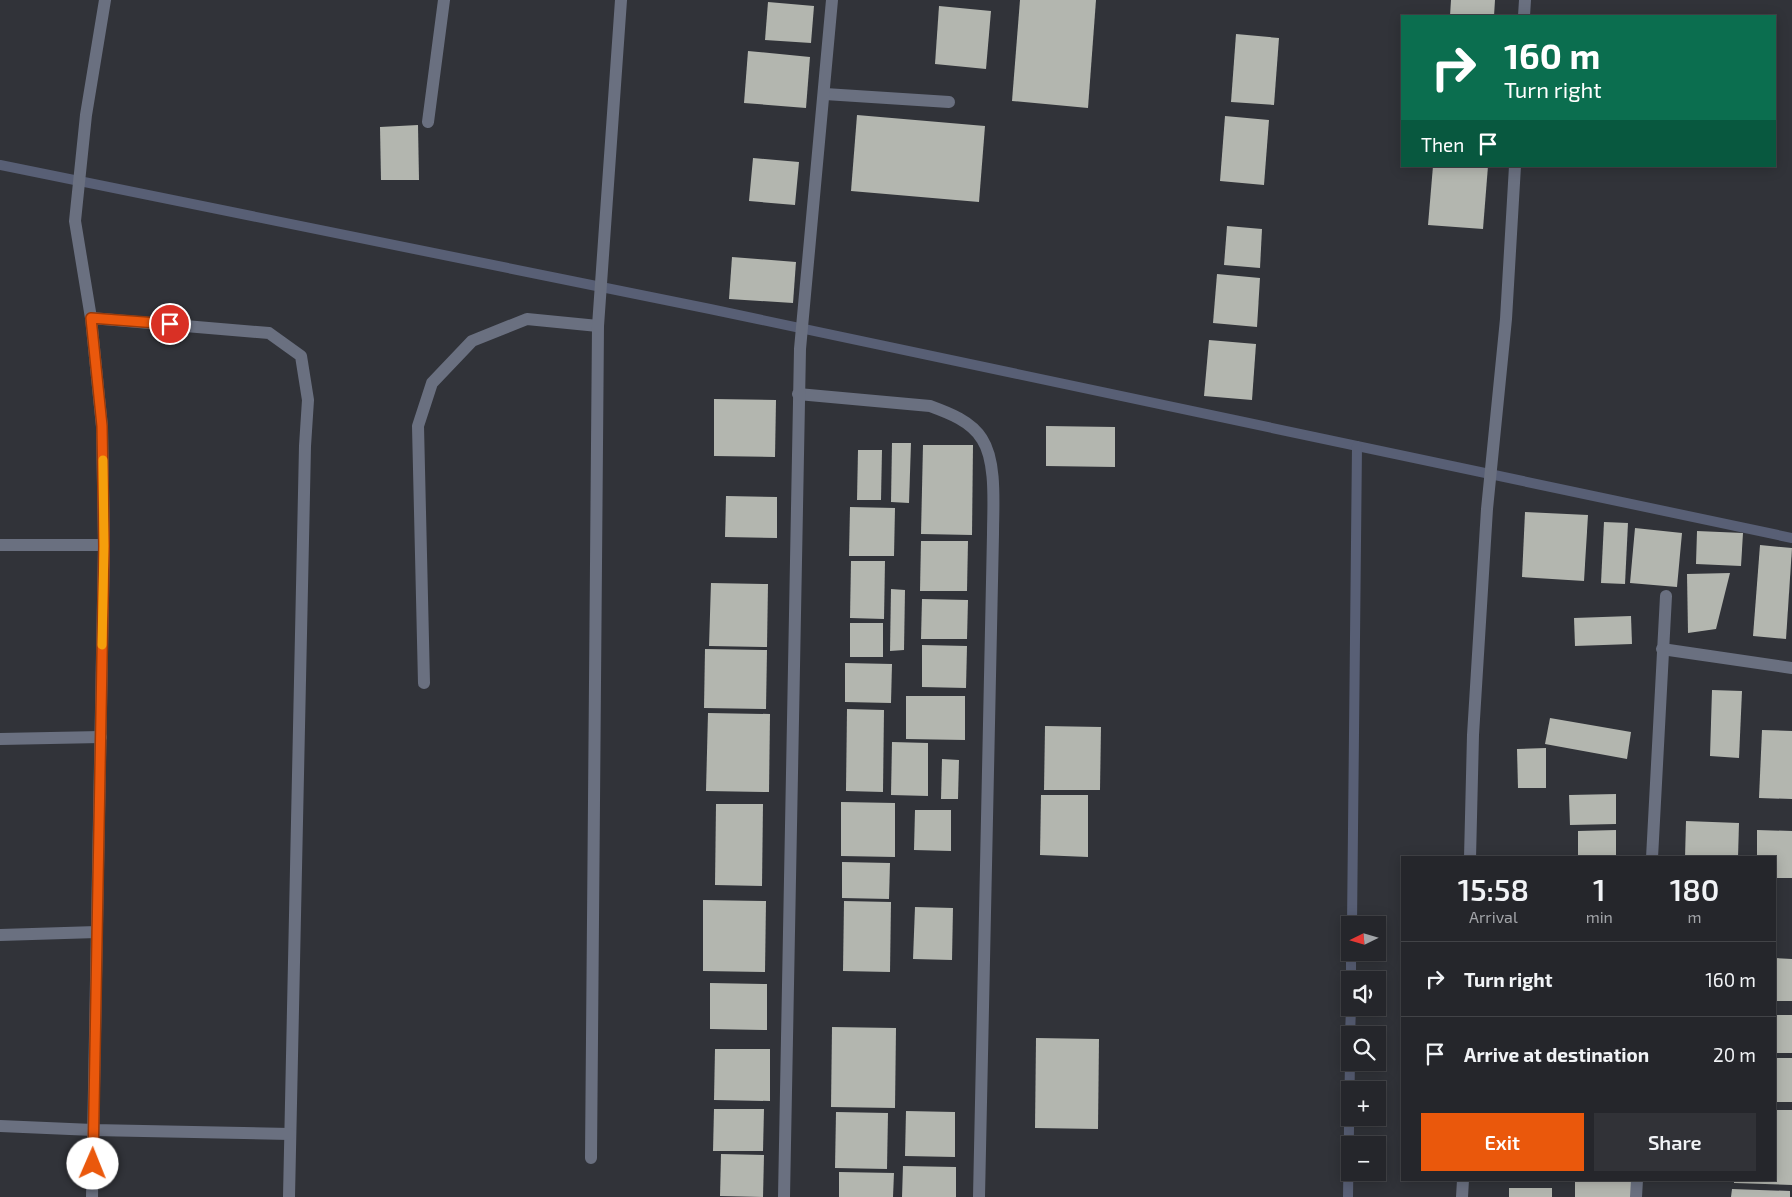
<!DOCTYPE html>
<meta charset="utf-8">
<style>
:root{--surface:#25262b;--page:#313237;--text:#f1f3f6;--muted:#a3a5a9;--line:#424347;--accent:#ea580c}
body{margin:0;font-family:"Exo 2",sans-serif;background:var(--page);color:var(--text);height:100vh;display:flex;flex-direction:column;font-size:19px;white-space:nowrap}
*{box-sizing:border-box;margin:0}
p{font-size:16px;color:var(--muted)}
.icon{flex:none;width:28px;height:28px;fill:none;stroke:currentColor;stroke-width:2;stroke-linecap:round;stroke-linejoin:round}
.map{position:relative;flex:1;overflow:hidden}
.drawer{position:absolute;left:1401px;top:856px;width:375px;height:325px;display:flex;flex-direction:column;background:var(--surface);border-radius:0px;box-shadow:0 2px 12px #0003,0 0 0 1px var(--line)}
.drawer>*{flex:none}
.hud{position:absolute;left:1401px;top:15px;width:375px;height:152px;border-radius:0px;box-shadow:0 2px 12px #0003,0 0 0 1px var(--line);background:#0b6e4f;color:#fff;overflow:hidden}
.needle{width:32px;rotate:265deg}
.buttons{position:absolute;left:1341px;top:916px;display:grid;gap:10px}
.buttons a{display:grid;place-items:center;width:45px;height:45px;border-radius:0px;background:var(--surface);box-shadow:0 2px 12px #0003,0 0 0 1px var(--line);font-size:25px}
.pin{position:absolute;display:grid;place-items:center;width:42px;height:42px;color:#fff;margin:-21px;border:2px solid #fff;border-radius:50%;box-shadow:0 1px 5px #0007}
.me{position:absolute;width:55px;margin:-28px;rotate:1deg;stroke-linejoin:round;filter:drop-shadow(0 0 4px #0008)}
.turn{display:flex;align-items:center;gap:18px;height:105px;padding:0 20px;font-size:22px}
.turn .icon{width:65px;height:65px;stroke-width:2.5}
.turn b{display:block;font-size:35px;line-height:42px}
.then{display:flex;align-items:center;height:48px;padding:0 20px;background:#0003;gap:10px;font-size:19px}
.eta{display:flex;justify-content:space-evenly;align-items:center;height:85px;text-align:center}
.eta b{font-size:30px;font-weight:600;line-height:35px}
.action{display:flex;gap:10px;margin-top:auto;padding:10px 20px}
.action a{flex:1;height:58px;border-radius:0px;background:var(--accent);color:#fff;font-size:20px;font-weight:600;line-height:58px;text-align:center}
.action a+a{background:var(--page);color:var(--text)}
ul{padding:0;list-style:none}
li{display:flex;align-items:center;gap:15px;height:75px;padding:0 20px;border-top:1px solid var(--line)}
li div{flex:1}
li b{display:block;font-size:19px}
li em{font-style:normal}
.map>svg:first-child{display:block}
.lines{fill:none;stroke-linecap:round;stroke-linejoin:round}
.stream{stroke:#585f75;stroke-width:10}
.building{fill:#b3b6af}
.minor{stroke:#6a7080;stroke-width:12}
.route-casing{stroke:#983908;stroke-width:12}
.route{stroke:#ea580c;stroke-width:9}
.slow{stroke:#f59e0b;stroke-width:9}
</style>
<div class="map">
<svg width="1792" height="1197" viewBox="0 0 1792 1197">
<rect width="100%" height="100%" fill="#313339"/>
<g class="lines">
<g class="stream">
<polyline points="0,165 710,309 1792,538"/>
<polyline points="1352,925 1357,446"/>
<polyline points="1351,980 1351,952"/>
<polyline points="1350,1035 1351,1008"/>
<polyline points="1348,1197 1350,1059"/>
</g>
</g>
<g class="building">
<polygon points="1020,0 1096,0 1088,108 1012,101"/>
<polygon points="1451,0 1495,0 1494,16 1450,16"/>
<polygon points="768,2 814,6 811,43 765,40"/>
<polygon points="939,6 991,11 986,69 935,64"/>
<polygon points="1236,34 1279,38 1274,105 1231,102"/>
<polygon points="748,51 810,57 806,108 744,103"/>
<polygon points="857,115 985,126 979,202 851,191"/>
<polygon points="1225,116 1269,120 1264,185 1220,181"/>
<polygon points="418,125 419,180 381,180 380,127"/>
<polygon points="753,158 799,162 795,205 749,201"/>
<polygon points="1433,166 1488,166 1483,229 1428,225"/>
<polygon points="1227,226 1262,229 1260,268 1224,265"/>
<polygon points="732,257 796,262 793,303 729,299"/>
<polygon points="1217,274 1260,278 1257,327 1213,323"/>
<polygon points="1209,340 1256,344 1252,400 1204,396"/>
<polygon points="714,399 776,400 775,457 714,456"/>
<polygon points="1046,426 1115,427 1115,467 1046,466"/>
<polygon points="892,443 911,443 909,503 891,502"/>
<polygon points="923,445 973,445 972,535 921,534"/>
<polygon points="858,450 882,450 881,500 857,500"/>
<polygon points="726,496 777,497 777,538 725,537"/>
<polygon points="850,507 895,508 894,556 849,556"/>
<polygon points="1525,512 1588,515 1584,581 1522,577"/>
<polygon points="1604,522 1628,523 1625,584 1601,583"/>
<polygon points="1635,528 1682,533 1677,587 1630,583"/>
<polygon points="1697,531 1743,533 1741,566 1696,564"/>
<polygon points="921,541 968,541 967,591 920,591"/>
<polygon points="1760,545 1792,548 1786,639 1753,636"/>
<polygon points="851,561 885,561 884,619 850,618"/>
<polygon points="1730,573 1716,629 1688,633 1687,574"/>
<polygon points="711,583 768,584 767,647 709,646"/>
<polygon points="891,589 905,590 904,650 890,651"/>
<polygon points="922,599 968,600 967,639 921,639"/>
<polygon points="1631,616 1632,644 1575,646 1574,618"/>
<rect x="850" y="623" width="33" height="34"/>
<polygon points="922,645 967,646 966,688 922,687"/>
<polygon points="705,649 767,650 766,709 704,708"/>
<polygon points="845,663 892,664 891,703 845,702"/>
<polygon points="1712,690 1742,691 1739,758 1710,756"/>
<polygon points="906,696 965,696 965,740 906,739"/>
<polygon points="847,709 884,710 883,792 846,791"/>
<polygon points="708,713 770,714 769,792 706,791"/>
<polygon points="1550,718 1631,732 1627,759 1545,744"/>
<polygon points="1045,726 1101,727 1100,790 1044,790"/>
<polygon points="1762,730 1792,731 1792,799 1759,798"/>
<polygon points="892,742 928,743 928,796 891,795"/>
<polygon points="1546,748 1546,788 1518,788 1517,749"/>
<polygon points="942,759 959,760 958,799 941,799"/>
<polygon points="1616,794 1616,824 1570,825 1569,795"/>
<polygon points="1041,795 1088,795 1088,857 1040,855"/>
<polygon points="841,802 895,803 895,857 841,856"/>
<polygon points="716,804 763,804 762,886 715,885"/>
<polygon points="915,810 951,810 951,851 914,850"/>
<polygon points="1686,821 1739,823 1738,858 1685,858"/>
<polygon points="1616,830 1616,858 1578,858 1578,831"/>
<polygon points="1757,830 1792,831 1792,878 1775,878 1775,858 1757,858"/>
<polygon points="842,862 890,863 889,899 842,898"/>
<polygon points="703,900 766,901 765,972 703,971"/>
<polygon points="844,901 891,902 890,972 843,971"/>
<polygon points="915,907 953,908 952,960 913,959"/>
<polygon points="1775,958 1792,959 1792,1001 1775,1001"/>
<polygon points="710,983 767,984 767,1030 710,1029"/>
<rect x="1775" y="1015" width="17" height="38"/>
<polygon points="832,1027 896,1028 895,1108 831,1107"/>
<polygon points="1036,1038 1099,1039 1098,1129 1035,1128"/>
<polygon points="715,1049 770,1049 770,1101 714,1100"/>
<rect x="1775" y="1058" width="17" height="44"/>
<polygon points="714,1109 764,1109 763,1151 713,1151"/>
<polygon points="1775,1110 1792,1110 1792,1185 1734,1183 1734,1180 1775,1180"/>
<polygon points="906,1111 955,1112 955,1157 905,1156"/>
<polygon points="836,1112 888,1113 887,1169 835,1168"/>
<polygon points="721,1154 764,1155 763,1197 720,1196"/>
<polygon points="903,1166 956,1167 956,1197 902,1197"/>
<polygon points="839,1172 894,1173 893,1197 839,1197"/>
<rect x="1575" y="1180" width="56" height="17"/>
<rect x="1509" y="1188" width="43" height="9"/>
<polygon points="1732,1189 1790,1191 1790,1197 1731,1197"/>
</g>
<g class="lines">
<g class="minor">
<polyline points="1524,16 1525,0"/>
<polyline points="825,94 949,102"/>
<polyline points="428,122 444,0"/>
<polyline points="91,318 269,333 301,356 308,400 305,446 289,1197"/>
<path d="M798,394l132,12c19,7 41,15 52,33 15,23 11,68 11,95l-14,663"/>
<polyline points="0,545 104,545"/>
<polyline points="1662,649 1792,668"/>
<polyline points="424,683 418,426 432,383 472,341 527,319 598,326"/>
<polyline points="0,739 101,737"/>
<polyline points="1470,858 1473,735 1487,509 1506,319 1515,166"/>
<polyline points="1652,858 1666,596"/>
<polyline points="0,935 97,932"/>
<polyline points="0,1126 93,1130 290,1134"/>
<polyline points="591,1158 598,326 621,0"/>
<polyline points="92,1197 104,545 102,427 91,318 75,221 86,115 105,0"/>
<polyline points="784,1197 800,349 832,0"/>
<polyline points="1462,1197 1463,1180"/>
<polyline points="1636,1197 1637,1180"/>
</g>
</g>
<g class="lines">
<defs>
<polyline id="route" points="93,1164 104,546 102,426 91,318 170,324"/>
</defs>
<use href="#route" class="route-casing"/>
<use href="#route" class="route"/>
<polyline class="slow" points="102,645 104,546 103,460"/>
</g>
</svg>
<div class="buttons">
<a><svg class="needle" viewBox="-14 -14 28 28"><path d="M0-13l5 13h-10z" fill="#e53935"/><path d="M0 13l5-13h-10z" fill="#a3a5a9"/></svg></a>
<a><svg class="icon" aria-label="sound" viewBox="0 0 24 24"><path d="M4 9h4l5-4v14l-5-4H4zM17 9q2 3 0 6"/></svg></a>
<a><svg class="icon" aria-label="search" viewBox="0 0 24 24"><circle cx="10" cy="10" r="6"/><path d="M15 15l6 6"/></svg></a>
<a>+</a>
<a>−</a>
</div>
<div class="pin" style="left:170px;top:324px;background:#d93025"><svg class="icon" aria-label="arrive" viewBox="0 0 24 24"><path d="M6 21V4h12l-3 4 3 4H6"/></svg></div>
<svg class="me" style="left:93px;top:1164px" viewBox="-20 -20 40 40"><circle r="19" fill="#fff"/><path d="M0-13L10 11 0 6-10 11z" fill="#ea580c"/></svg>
<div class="hud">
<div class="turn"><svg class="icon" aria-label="right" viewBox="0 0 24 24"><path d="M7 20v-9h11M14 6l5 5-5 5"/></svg><div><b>160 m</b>Turn right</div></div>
<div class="then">Then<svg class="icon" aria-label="arrive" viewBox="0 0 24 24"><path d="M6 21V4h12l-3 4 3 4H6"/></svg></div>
</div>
<section class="drawer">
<div class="eta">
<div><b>15:58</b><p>Arrival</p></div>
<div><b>1</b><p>min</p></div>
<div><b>180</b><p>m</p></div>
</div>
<ul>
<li><svg class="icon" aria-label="right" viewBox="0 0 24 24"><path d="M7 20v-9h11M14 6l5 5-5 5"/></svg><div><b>Turn right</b></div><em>160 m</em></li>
<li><svg class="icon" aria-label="arrive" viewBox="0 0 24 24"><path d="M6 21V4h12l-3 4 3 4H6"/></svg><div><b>Arrive at destination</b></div><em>20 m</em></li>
</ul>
<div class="action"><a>Exit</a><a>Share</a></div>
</section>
</div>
